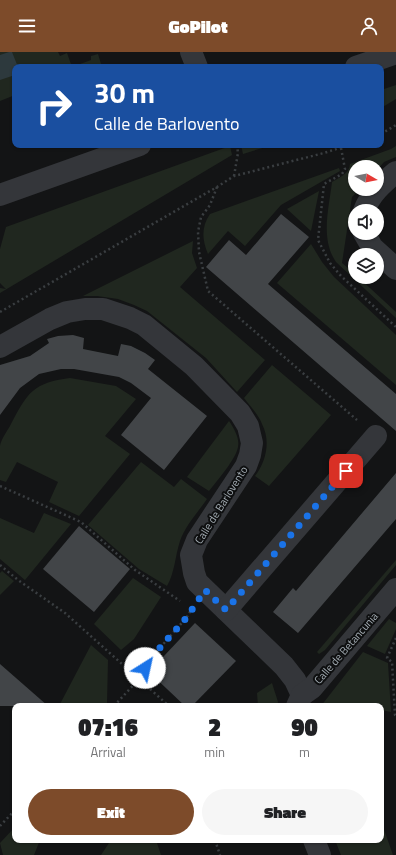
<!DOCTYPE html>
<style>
:root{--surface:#fff;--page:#f6f6f6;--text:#202124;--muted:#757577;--accent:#7d4b2a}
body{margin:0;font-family:"Titillium Web",sans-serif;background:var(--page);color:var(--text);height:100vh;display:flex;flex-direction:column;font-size:15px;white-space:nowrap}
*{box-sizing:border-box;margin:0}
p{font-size:13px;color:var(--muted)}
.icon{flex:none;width:22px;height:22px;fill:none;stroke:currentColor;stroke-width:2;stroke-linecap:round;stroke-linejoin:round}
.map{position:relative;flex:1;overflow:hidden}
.side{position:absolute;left:12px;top:651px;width:372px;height:140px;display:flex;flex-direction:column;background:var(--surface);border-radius:8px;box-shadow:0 1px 3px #0004}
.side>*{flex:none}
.hud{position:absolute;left:12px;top:12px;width:372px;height:84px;border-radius:8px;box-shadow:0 1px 3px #0004;background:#1a4fa0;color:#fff;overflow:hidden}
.needle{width:26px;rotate:99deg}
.fabs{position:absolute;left:348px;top:108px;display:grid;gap:8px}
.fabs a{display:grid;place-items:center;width:36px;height:36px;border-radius:50%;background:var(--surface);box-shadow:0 1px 3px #0004;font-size:20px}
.pin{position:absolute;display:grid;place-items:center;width:34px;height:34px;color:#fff;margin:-17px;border-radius:8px;box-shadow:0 2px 6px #0006}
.me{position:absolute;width:44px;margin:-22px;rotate:35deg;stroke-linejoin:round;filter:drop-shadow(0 0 3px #0008)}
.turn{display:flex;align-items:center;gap:14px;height:84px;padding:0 16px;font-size:18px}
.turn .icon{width:52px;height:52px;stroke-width:2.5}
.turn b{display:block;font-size:28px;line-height:34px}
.eta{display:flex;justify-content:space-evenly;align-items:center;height:68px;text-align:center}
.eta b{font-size:24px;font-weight:800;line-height:28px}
.action{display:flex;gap:8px;margin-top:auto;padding:8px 16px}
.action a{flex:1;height:46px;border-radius:24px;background:var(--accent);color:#fff;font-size:16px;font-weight:800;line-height:46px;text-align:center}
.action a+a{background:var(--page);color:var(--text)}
header{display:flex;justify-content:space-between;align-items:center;height:52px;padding:0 16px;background:var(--accent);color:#fff;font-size:18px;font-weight:800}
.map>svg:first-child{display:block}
.green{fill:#20271f}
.water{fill:#2d393d}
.building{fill:#424548}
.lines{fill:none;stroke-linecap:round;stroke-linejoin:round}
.path{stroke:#3a3e41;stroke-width:2.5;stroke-dasharray:2 3;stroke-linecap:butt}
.minor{stroke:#34363a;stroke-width:22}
.route{stroke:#1a73e8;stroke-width:7;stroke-dasharray:0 12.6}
.labels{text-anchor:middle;stroke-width:4;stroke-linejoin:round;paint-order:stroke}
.street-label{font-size:11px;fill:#a5aeb5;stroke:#0e0f10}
</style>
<header><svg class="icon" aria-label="menu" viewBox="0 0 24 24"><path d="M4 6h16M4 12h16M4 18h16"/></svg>GoPilot<svg class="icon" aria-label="person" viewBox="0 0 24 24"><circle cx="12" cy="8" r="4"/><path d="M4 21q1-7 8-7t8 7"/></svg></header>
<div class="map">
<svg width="396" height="803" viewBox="0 0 396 803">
<rect width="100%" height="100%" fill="#131415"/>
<g class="green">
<polygon points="0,0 58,0 60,4 67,1 72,15 15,15 15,43 0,49"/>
<polygon points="98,2 101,12 92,15 72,15 91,8 91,4"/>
<polygon points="396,33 396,47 381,56 381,38"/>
<polygon points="241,93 272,93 243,102"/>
<polygon points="230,94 232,103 0,241 0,236 6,237 0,231 0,197 6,175"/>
<path d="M396,94v11l-12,5 -7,8v-3h-22v22h5l-8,8 -10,66 13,11v3h3l38,35v6l-60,-56c-16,-23 -7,-54 -4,-80 8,-5 17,-8 18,-18l41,-15z"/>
<path d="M339,116l1,3 -59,34 -36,41 -17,-15 -20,23c-6,-14 -7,-27 2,-40z"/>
<polygon points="319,139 311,179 287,157"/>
<polygon points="193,189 192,201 197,216 180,235 265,308 237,340 206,306 147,259 134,253 118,247 97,244 83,244"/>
<polygon points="311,192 322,210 334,225 396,283 396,333 277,231"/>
<path d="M272,313l59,50 -62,71 -14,-10c11,-14 16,-35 7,-52 -4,-10 -12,-18 -18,-26z"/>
<path d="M70,326l46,8 20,13 -31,37 25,18 -51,62 -30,-14 9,-20 -41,-20 -11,20 -6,-2c0,-11 0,-24 0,-34 1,-7 8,-16 11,-22 17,-32 22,-41 59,-46z"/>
<path d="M229,369c5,7 11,18 9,26 -2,12 -21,34 -29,44l-22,-14z"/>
<path d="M141,410l33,25 7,-8 26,20c-9,13 -22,27 -27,42 -5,15 -5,31 -13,45l-28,-17 -51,-44z"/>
<polygon points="44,461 71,472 25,528 0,507 0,466 34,481"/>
<polygon points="396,508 396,513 325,598 319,602 317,600"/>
<polygon points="2,519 14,529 0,543 0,521"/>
<polygon points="133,526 161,545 134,587 121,598 94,572"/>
<polygon points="389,567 396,571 396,577 385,602 367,594"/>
<polygon points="91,593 108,608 107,651 105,654 59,654"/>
<polygon points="363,600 388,611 391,660 381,658 381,654 321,654"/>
<polygon points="272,631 278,650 277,654 258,654 257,641"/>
<polygon points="381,769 393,803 341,803 335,788 381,788"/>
<polygon points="15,775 15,788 40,788 34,803 3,803 0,791"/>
<polygon points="111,788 156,788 161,803 101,803"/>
</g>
<polygon class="water" points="9,0 12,0 18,15 15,15 15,23 0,28 0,3"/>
<g class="building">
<polygon points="281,162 309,185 268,232 396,342 396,379 206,215 229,188 246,203"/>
<polygon points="73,283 84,286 83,297 118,304 121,292 131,294 145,301 155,308 148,317 207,364 164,418 121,383 151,346 131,331 119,325 74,317 61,317 39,322 20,336 0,363 0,313 30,304 49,291 47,287 58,284"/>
<polygon points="396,421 396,467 298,581 273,560 293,536 296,539"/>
<polygon points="79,474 130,517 94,560 43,517"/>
<polygon points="195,571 236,609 192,654 185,654 149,620"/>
<polygon points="0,612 48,654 0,654"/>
</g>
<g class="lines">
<g class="path">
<polyline points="381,82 396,73"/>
<polyline points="341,96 345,117 342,122 324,132 318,188 330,211 341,224 396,275"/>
<polyline points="234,124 238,101 237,93"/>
<polyline points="217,135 210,153 201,165 198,180 199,200 208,239 357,368"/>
<polyline points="0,260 217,135 234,124 324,101 349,93"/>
<polyline points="0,434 81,470 135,518 180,549"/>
<polyline points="0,513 18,528 65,561 169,654"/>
<polyline points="396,586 387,606 392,610 395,663 396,664"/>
<polyline points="114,654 139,627 151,606 187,565 191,558"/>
<polyline points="0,774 15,758"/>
<polyline points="215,788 220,803"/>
</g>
<g class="minor">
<polyline points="191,0 197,15"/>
<polyline points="356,15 396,1"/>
<polyline points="0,143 140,93"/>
<path d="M364,159c6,-17 19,-28 32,-39"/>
<polyline points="364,181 372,195 396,217"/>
<polyline points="0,295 50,267 67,260 85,257 103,257 130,266 144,273 194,314 240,361 248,374 252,391 250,403 246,414 197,488 191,503 194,521 197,530 284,614 295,628 302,643"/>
<polyline points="226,558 376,384"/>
<polyline points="297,654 302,643 312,636 396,537"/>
<polyline points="314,788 320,803"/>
</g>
</g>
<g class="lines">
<polyline class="route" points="145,616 151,606 187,565 205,538 226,558 346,419"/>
</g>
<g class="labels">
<g class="street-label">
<text transform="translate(221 453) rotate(-58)" y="4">Calle de Barlovento</text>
<text transform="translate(346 596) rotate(-49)" y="4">Calle de Betancunia</text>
</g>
</g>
</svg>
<div class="fabs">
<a><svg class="needle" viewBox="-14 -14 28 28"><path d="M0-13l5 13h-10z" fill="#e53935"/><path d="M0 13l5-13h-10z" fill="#757577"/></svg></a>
<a><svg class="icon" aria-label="sound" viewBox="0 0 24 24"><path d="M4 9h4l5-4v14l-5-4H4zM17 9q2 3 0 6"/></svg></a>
<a><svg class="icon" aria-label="layers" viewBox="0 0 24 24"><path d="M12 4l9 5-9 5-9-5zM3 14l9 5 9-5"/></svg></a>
</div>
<div class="pin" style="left:346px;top:419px;background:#d93025"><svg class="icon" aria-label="arrive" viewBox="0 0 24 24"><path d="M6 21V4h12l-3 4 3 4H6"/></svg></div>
<svg class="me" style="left:145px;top:616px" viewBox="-20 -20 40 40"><circle r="19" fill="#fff"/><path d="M0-13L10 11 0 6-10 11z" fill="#1a73e8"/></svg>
<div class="hud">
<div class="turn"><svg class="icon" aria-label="right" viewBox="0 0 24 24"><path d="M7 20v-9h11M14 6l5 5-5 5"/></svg><div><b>30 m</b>Calle de Barlovento</div></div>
</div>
<section class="side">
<div class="eta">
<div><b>07:16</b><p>Arrival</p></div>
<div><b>2</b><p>min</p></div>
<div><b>90</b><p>m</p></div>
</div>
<div class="action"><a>Exit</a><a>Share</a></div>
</section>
</div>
